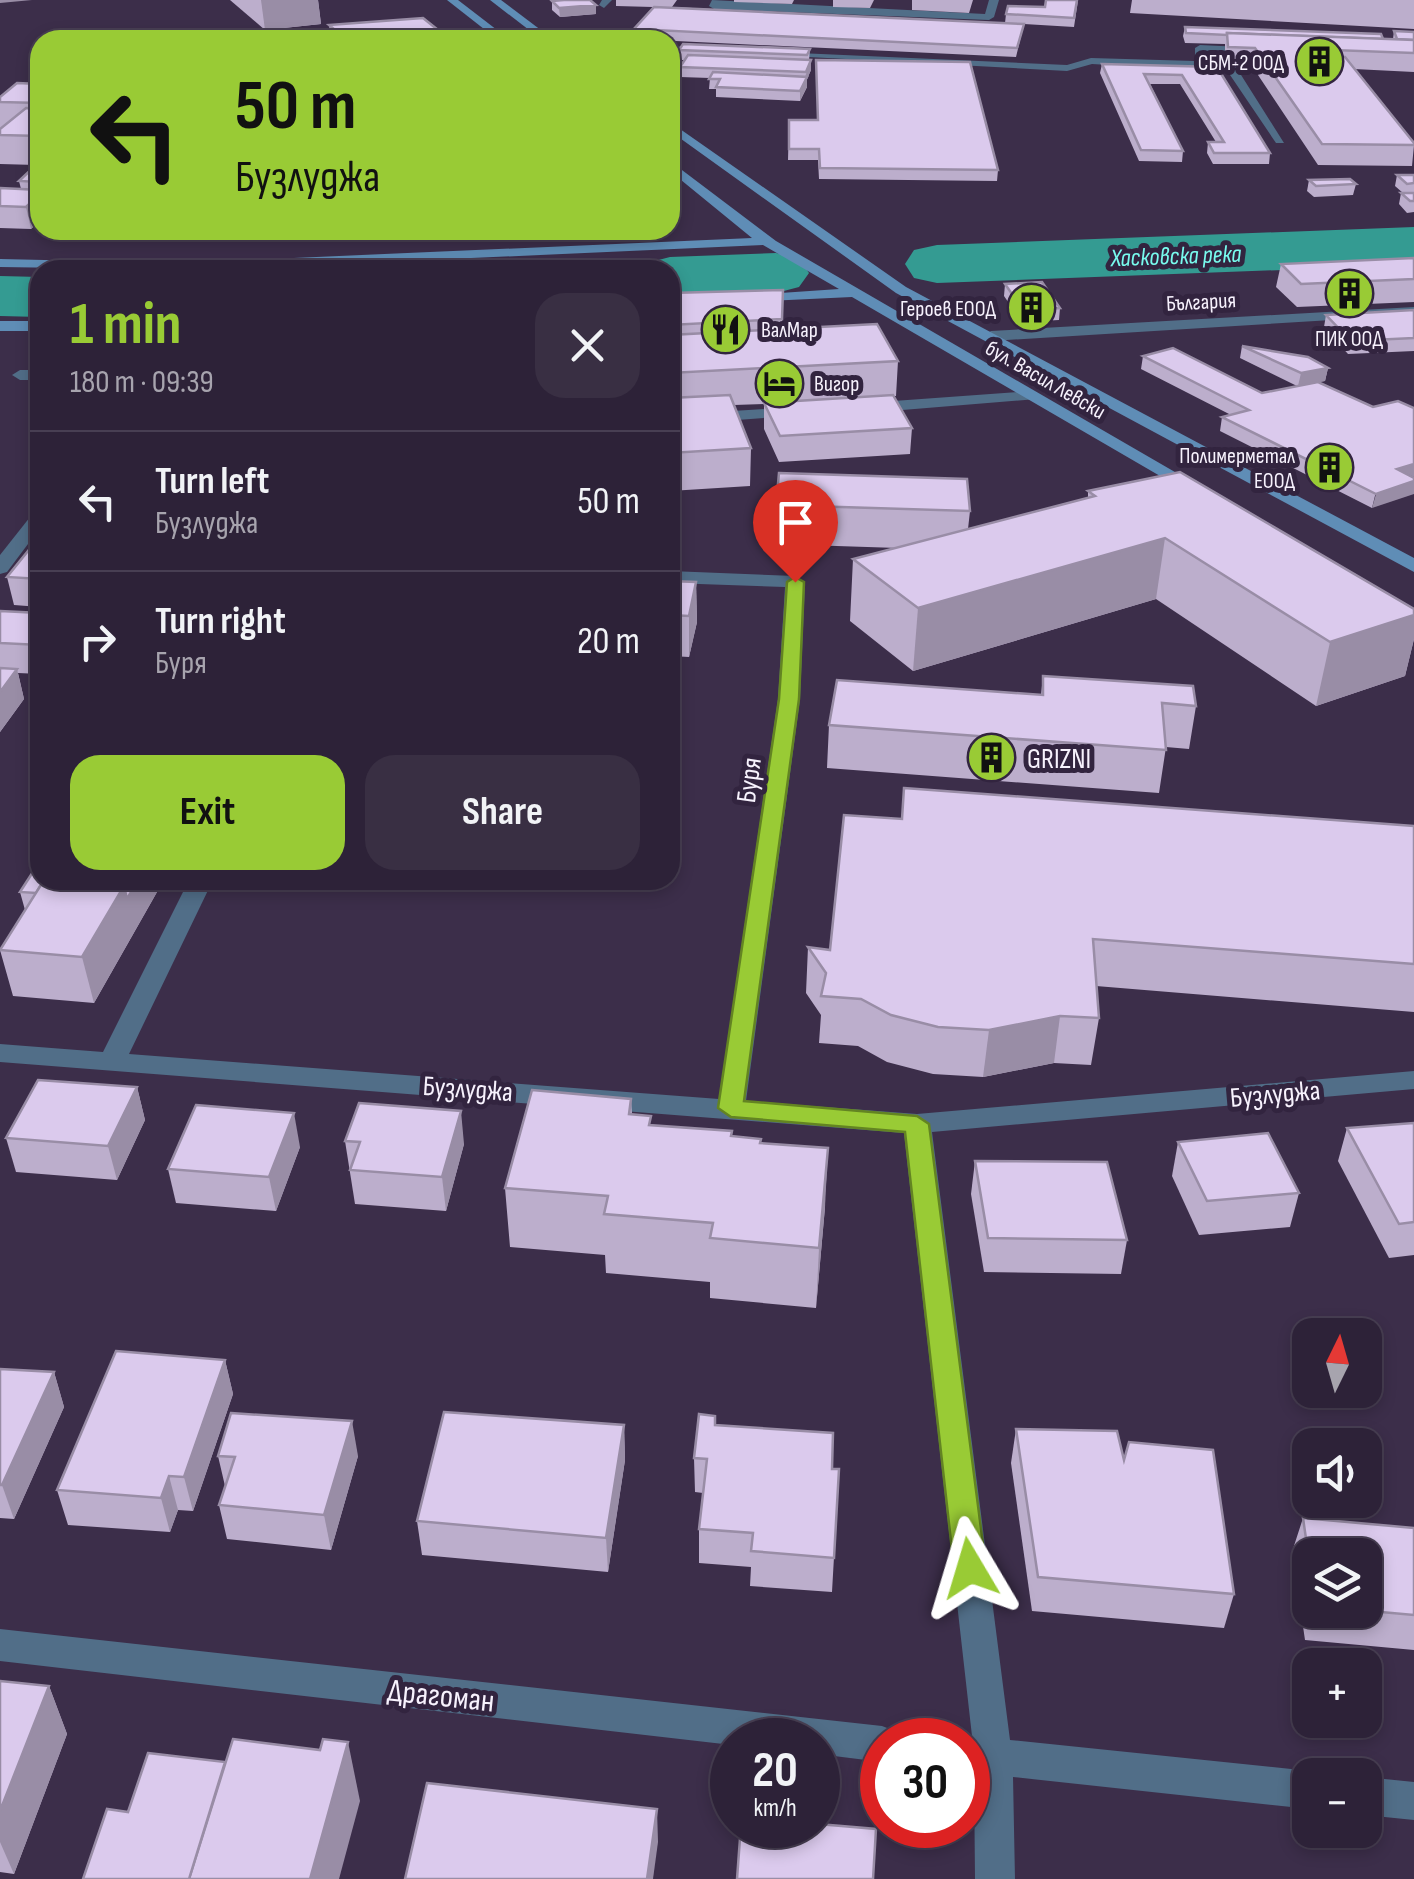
<!DOCTYPE html>
<meta charset="utf-8">
<style>
:root{--surface:#2d2238;--page:#392f43;--text:#f1f3f6;--muted:#a7a4ae;--line:#483f53;--accent:#99cb35}
body{margin:0;font-family:"Sofia Sans Condensed",sans-serif;background:var(--page);color:var(--text);height:100vh;display:flex;flex-direction:column;font-size:38px;white-space:nowrap}
*{box-sizing:border-box;margin:0}
p{font-size:32px;color:var(--muted)}
.icon{flex:none;width:55px;height:55px;fill:none;stroke:currentColor;stroke-width:2;stroke-linecap:round;stroke-linejoin:round}
.map{position:relative;flex:1;overflow:hidden}
.side{position:absolute;left:30px;top:260px;width:650px;height:630px;display:flex;flex-direction:column;background:var(--surface);border-radius:30px;box-shadow:0 5px 15px #0003,0 0 0 2px var(--line)}
.side>*{flex:none}
.guide{position:absolute;left:30px;top:30px;width:650px;height:210px;border-radius:30px;box-shadow:0 5px 15px #0003,0 0 0 2px var(--line);background:#99cb35;color:#111;overflow:hidden}
.needle{width:65px;rotate:5deg}
.tools{position:absolute;left:1292px;top:1318px;display:grid;gap:20px}
.tools a{display:grid;place-items:center;width:90px;height:90px;border-radius:20px;background:var(--surface);box-shadow:0 5px 15px #0003,0 0 0 2px var(--line);font-size:50px}
.speed{position:absolute;left:710px;top:1718px;display:flex;gap:20px;font-size:50px;font-weight:700;text-align:center}
.speed>*{display:grid;place-content:center;width:130px;height:130px;border-radius:50%;background:var(--surface);box-shadow:0 5px 15px #0003,0 0 0 2px var(--line);line-height:1}
.speed small{font-size:25px;font-weight:400}
.speed .limit{border:15px solid #d22;background:#fff;color:#111}
.pin{position:absolute;display:grid;place-items:center;width:85px;height:85px;color:#fff;margin:-102px -42px;border-radius:50% 50% 50% 0;rotate:-45deg;box-shadow:0 0 10px #0007}
.pin .icon{rotate:45deg}
.me{position:absolute;width:110px;margin:-55px;rotate:353deg;stroke-linejoin:round;filter:drop-shadow(0 0 8px #0008)}
.turn{display:flex;align-items:center;gap:35px;height:210px;padding:0 40px;font-size:45px}
.turn .icon{width:130px;height:130px;stroke-width:2.5}
.turn b{display:block;font-size:70px;line-height:85px}
.round{display:grid;place-items:center;flex:none;width:105px;height:105px;border-radius:30px;background:var(--page)}
.head{display:flex;align-items:center;justify-content:space-between;height:170px;padding:0 40px}
h1{font-size:60px;font-weight:700;line-height:75px;color:var(--accent)}
.cta{display:flex;gap:20px;margin-top:auto;padding:20px 40px}
.cta a{flex:1;height:115px;border-radius:30px;background:var(--accent);color:#111;font-size:40px;font-weight:700;line-height:115px;text-align:center}
.cta a+a{background:var(--page);color:var(--text)}
ul{padding:0;list-style:none}
li{display:flex;align-items:center;gap:30px;height:140px;padding:0 40px;border-top:2px solid var(--line)}
li div{flex:1}
li b{display:block;font-size:38px}
li em{font-style:normal}
.map>svg:first-child{display:block}
.lines{fill:none;stroke-linecap:round;stroke-linejoin:round}
.river{fill:#349b92;fill-rule:evenodd}
.lane{fill:#516e88;fill-rule:evenodd}
.street{fill:#516e88;fill-rule:evenodd}
.secondary{fill:#5f8db6;fill-rule:evenodd}
.wall{fill:#bcaecc;fill-rule:evenodd}
.shaded-wall{fill:#998da6}
.building{fill:#dbcaed;stroke:#998da6;stroke-width:2.5}
.route{fill:#99cb35;stroke:#638422;stroke-width:2.5}
.labels{text-anchor:middle;stroke-width:10;stroke-linejoin:round;paint-order:stroke}
.far-poi-label{font-size:22px;fill:#f7f2fd;stroke:#32243f;text-anchor:end}
.far-street-label{font-size:22px;fill:#f7f2fd;stroke:#32243f}
.far-water-label{font-size:25px;font-style:italic;fill:#78fbee;stroke:#32243f}
.poi-label{font-size:28px;fill:#f7f2fd;stroke:#32243f;text-anchor:start}
.street-label{font-size:28px;fill:#f7f2fd;stroke:#32243f}
.near-street-label{font-size:32px;fill:#f7f2fd;stroke:#32243f}
</style>
<div class="map">
<svg width="1414" height="1879" viewBox="0 0 1414 1879">
<rect width="100%" height="100%" fill="#3c2e4a"/>
<g class="lines">
<g class="river">
<polygon points="1414,227 1414,265 937,283 914,278 905,264 914,250 937,245"/>
<polygon points="776,253 799,259 809,273 799,287 776,293 670,297 670,270 642,270 647,263 670,257"/>
<polygon points="0,276 40,277 40,317 0,316"/>
</g>
<g class="lane">
<polygon points="602,0 612,0 604,8 599,5"/>
<polygon points="712,0 985,14 989,0 999,0 994,17 989,20 714,9 709,6"/>
<polygon points="1200,45 1263,48 1259,53 1205,51 1205,62 1236,67 1284,143 1276,143 1228,72 1092,64 1067,71 771,55 776,52 1067,65 1091,58 1195,61 1195,48"/>
<polygon points="670,46 712,48 717,51 670,52"/>
<polygon points="1414,307 1414,315 991,341 983,336 991,331"/>
<polygon points="40,370 40,380 20,380 12,375 20,370"/>
<polygon points="1031,391 1037,393 1037,399 866,413 858,408 866,403"/>
<polygon points="796,407 802,409 802,415 670,425 670,415"/>
</g>
<g class="street">
<polygon points="40,511 40,528 7,572 0,574 0,555 34,512"/>
<polygon points="670,571 795,576 805,582 800,699 746,1101 917,1114 1414,1071 1414,1089 932,1132 1010,1740 1310,1771 1319,1775 1310,1775 1310,1809 1013,1777 1015,1879 975,1879 974,1773 968,1772 968,1740 958,1740 972,1736 904,1133 0,1062 0,1044 103,1052 189,880 213,880 129,1054 719,1099 778,699 785,587 670,583"/>
<polygon points="0,1629 882,1726 895,1731 899,1740 882,1740 882,1762 818,1754 818,1740 732,1740 732,1745 0,1661"/>
<polygon points="1365,1777 1414,1782 1414,1820 1365,1815"/>
</g>
<g class="secondary">
<polygon points="447,0 458,0 510,40 498,40"/>
<polygon points="490,0 501,0 554,40 542,40"/>
<polygon points="670,122 906,287 1414,558 1414,572 896,293 670,131"/>
<polygon points="670,161 776,241 1206,490 1191,494 852,297 747,302 747,296 752,295 839,289 763,245 206,270 0,267 0,259 178,263 752,238 670,171"/>
<rect x="0" y="321" width="40" height="10"/>
</g>
</g>
<g class="wall">
<polygon points="230,0 318,0 321,24 265,30"/>
<polygon points="616,0 677,0 672,7 1005,23 1006,14 1078,0 1074,27 1024,24 1016,57 634,39 634,29 653,7 616,6"/>
<polygon points="734,0 794,0 792,4 734,2"/>
<polygon points="833,0 874,0 870,8 833,7"/>
<polygon points="912,0 973,0 969,13 912,10"/>
<polygon points="1132,0 1414,0 1414,29 1130,13"/>
<polygon points="552,1 596,5 596,14 560,17 552,10"/>
<polygon points="329,25 443,34 443,40 331,40"/>
<polygon points="1185,27 1393,39 1394,31 1414,32 1414,72 1354,69 1414,145 1412,166 1318,165 1252,66 1225,65 1225,44 1185,43 1183,36"/>
<polygon points="810,49 809,60 811,60 811,70 807,79 807,87 800,101 716,97 716,89 709,89 710,78 680,77 680,67 684,60 679,60 679,50"/>
<polygon points="1102,64 1217,67 1270,153 1269,164 1213,164 1207,153 1208,142 1216,142 1180,84 1150,84 1183,151 1182,162 1139,161 1100,73"/>
<polygon points="40,75 40,220 31,229 0,228 0,188 21,189 19,181 36,165 0,164 0,97 38,84 36,78"/>
<polygon points="789,120 818,120 998,170 997,181 819,179 818,160 788,160"/>
<polygon points="1397,175 1414,175 1414,212 1407,213 1399,204 1401,193 1403,193 1395,186"/>
<polygon points="1309,180 1356,184 1353,195 1314,197 1307,191"/>
<polygon points="201,230 280,230 277,234 201,232"/>
<polygon points="325,230 492,230 489,236"/>
<polygon points="1414,258 1414,302 1297,307 1276,287 1281,264"/>
<polygon points="1005,284 1060,308 1059,320 1022,322 1004,296"/>
<polygon points="783,290 782,329 898,361 896,396 893,396 912,428 910,454 779,462 764,429 764,404 734,405 751,448 750,486 670,491 670,293"/>
<polygon points="1414,310 1414,351 1348,354 1324,327 1326,315"/>
<polygon points="1242,346 1328,368 1325,381 1318,382 1373,407 1398,401 1372,508 1220,431 1222,417 1231,415 1141,369 1143,356 1262,393 1297,386 1240,358"/>
<polygon points="1088,491 1414,609 1414,639 1405,676 1316,706 1156,599 913,671 850,621 853,559 898,548 775,544 776,505 970,511 968,529 1088,498"/>
<polygon points="40,546 40,607 14,605 7,577"/>
<polygon points="670,581 696,582 697,622 689,657 670,656"/>
<polygon points="0,611 40,613 40,674 18,673 24,699 0,732"/>
<polygon points="1043,676 1196,706 1189,749 1166,747 1159,793 827,768 829,725 1041,695"/>
<polygon points="902,819 1414,826 1414,1012 1096,986 1099,1018 1091,1065 1054,1063 983,1077 933,1074 887,1062 858,1046 819,1043 821,1015 806,993 808,947 830,950"/>
<polygon points="161,885 94,1003 13,996 0,950 25,910 20,892"/>
<polygon points="137,1087 145,1120 117,1180 16,1172 6,1138"/>
<polygon points="631,1099 632,1114 651,1125 732,1137 761,1143 825,1207 816,1308 710,1298 710,1282 606,1273 605,1255 510,1247 505,1188"/>
<polygon points="1414,1123 1414,1255 1389,1258 1338,1161 1347,1128"/>
<polygon points="345,1141 464,1144 446,1211 355,1204"/>
<polygon points="1178,1142 1299,1193 1290,1227 1199,1235 1172,1176"/>
<polygon points="300,1147 276,1211 176,1203 168,1169"/>
<polygon points="975,1161 1127,1240 1121,1274 984,1272 971,1194"/>
<polygon points="225,1360 233,1394 193,1511 178,1510 170,1532 68,1525 57,1490"/>
<polygon points="0,1369 54,1372 64,1407 14,1519 0,1518"/>
<polygon points="624,1425 625,1460 608,1572 422,1555 417,1521"/>
<polygon points="715,1425 832,1469 839,1469 832,1592 750,1586 751,1567 699,1563 699,1529 703,1493 695,1492 694,1458"/>
<polygon points="1016,1429 1124,1460 1234,1594 1224,1628 1032,1611 1011,1463"/>
<polygon points="218,1456 358,1456 331,1550 227,1539 219,1505 225,1486"/>
<path d="M1303,1518l111,10v122l-109,-10 -13,-88zM1310,1555l55,55h-55z"/>
<polygon points="0,1681 49,1686 67,1734 14,1874 0,1872"/>
</g>
<g class="shaded-wall">
<polygon points="0,0 32,0 0,3"/>
<polygon points="261,0 318,0 321,24 265,30"/>
<polygon points="596,5 596,14 560,17 559,8"/>
<polygon points="443,34 443,40 419,40 419,37"/>
<polygon points="811,60 811,70 807,79 807,87 800,101 800,91"/>
<polygon points="40,194 40,220 31,229 26,207"/>
<polygon points="1328,368 1325,381 1298,386 1301,373"/>
<polygon points="1414,464 1414,477 1397,469"/>
<polygon points="1414,481 1414,494 1372,508 1376,494"/>
<polygon points="1165,538 1156,599 913,671 918,608"/>
<polygon points="696,582 697,622 689,657 689,616"/>
<polygon points="1414,615 1414,639 1405,676 1316,706 1330,642"/>
<polygon points="17,669 24,699 0,732 0,692"/>
<polygon points="138,880 160,880 161,885 94,1003 82,957 124,886"/>
<polygon points="1060,1016 1054,1063 983,1077 989,1030"/>
<polygon points="137,1087 145,1120 117,1180 108,1146"/>
<polygon points="461,1111 464,1144 446,1211 442,1177"/>
<polygon points="294,1113 300,1147 276,1211 269,1177"/>
<polygon points="828,1148 825,1207 816,1308 819,1248"/>
<polygon points="225,1360 233,1394 193,1511 184,1477"/>
<polygon points="54,1372 64,1407 14,1519 2,1485"/>
<polygon points="352,1421 358,1456 331,1550 324,1515"/>
<polygon points="624,1425 625,1460 608,1572 606,1538"/>
<polygon points="169,1476 178,1510 170,1532 161,1498"/>
<polygon points="49,1686 67,1734 14,1874 0,1842 0,1811"/>
<polygon points="348,1742 360,1801 339,1879 310,1879"/>
<polygon points="657,1809 658,1842 653,1879 647,1879"/>
</g>
<g class="building">
<polygon points="564,0 590,0 596,5 559,8 552,1"/>
<polygon points="1046,0 1077,0 1074,18 1006,14 1008,6 1045,7"/>
<polygon points="654,7 1024,24 1017,48 634,29"/>
<polygon points="423,18 443,34 419,37 421,40 347,40 329,25"/>
<polygon points="1185,27 1381,34 1383,39 1227,33 1227,35 1186,33"/>
<polygon points="1394,31 1414,32 1414,40 1397,39"/>
<polygon points="1227,33 1414,40 1414,53 1307,49 1313,57 1345,57 1414,143 1414,145 1322,144 1255,48 1228,47"/>
<polygon points="683,44 810,49 807,55 679,50"/>
<polygon points="688,55 811,60 806,72 680,67"/>
<polygon points="816,60 970,62 998,170 820,168 819,149 789,149 789,120 818,120"/>
<polygon points="1102,64 1217,67 1270,153 1214,153 1208,142 1224,142 1182,75 1144,74 1183,151 1141,150"/>
<polygon points="713,72 807,77 800,91 716,87 720,79 709,79"/>
<polygon points="17,83 40,84 40,103 0,102 0,97"/>
<polygon points="26,108 40,109 40,136 0,135 0,129"/>
<polygon points="37,164 40,164 40,182 19,181"/>
<polygon points="1397,175 1414,175 1414,183 1407,184"/>
<polygon points="1350,179 1356,184 1316,186 1309,180"/>
<polygon points="0,188 40,190 40,194 26,207 0,206"/>
<polygon points="1401,193 1414,193 1414,201 1410,201"/>
<polygon points="1414,258 1414,279 1301,284 1281,264"/>
<polygon points="1042,282 1060,308 1023,310 1005,284"/>
<polygon points="783,290 782,319 670,325 670,293"/>
<polygon points="1414,310 1414,338 1351,341 1326,315"/>
<polygon points="877,324 898,361 670,373 670,335"/>
<polygon points="1242,346 1308,357 1328,368 1301,373"/>
<polygon points="1173,348 1262,393 1318,382 1373,407 1398,401 1414,408 1414,464 1397,469 1414,478 1414,481 1376,494 1222,417 1249,410 1143,356"/>
<polygon points="730,395 751,448 670,453 670,398"/>
<polygon points="893,395 912,428 780,436 764,403"/>
<polygon points="1180,472 1414,609 1414,615 1330,642 1165,538 918,608 853,559 1095,496 1088,491"/>
<polygon points="779,473 967,479 970,511 776,505"/>
<polygon points="32,546 40,546 40,579 7,577"/>
<polygon points="670,581 696,582 689,616 670,615"/>
<polygon points="0,611 40,613 40,645 0,643"/>
<polygon points="0,668 17,669 0,692"/>
<polygon points="1043,676 1193,686 1196,706 1162,703 1166,750 829,725 837,680 1043,695"/>
<polygon points="904,788 1414,826 1414,964 1093,939 1099,1018 1060,1016 989,1030 938,1027 891,1015 861,999 821,996 826,973 808,947 830,950 844,815 902,819"/>
<polygon points="40,861 40,880 138,880 127,899 124,886 44,880 36,893 20,892"/>
<polygon points="44,880 124,886 82,957 0,950"/>
<polygon points="38,1080 137,1087 108,1146 6,1138"/>
<polygon points="532,1090 631,1099 629,1114 651,1116 649,1125 732,1131 731,1136 761,1139 760,1143 828,1148 819,1248 710,1238 713,1223 604,1214 608,1196 505,1188"/>
<polygon points="359,1103 461,1111 442,1177 350,1170 360,1142 345,1141"/>
<polygon points="196,1105 294,1113 269,1177 168,1169"/>
<polygon points="1414,1123 1414,1222 1399,1224 1347,1128"/>
<polygon points="1268,1133 1299,1193 1207,1201 1178,1142"/>
<polygon points="975,1161 1107,1162 1127,1240 988,1238"/>
<polygon points="116,1351 225,1360 184,1477 169,1476 161,1498 57,1490"/>
<polygon points="0,1369 54,1372 2,1485 0,1485"/>
<polygon points="444,1412 624,1425 606,1538 417,1521"/>
<polygon points="231,1413 352,1421 324,1515 219,1505 235,1457 218,1456"/>
<polygon points="699,1414 715,1416 715,1425 833,1433 832,1469 839,1469 834,1558 751,1551 753,1533 699,1529 707,1459 694,1458"/>
<polygon points="1016,1429 1117,1431 1124,1460 1129,1442 1213,1450 1234,1594 1038,1577"/>
<polygon points="1303,1518 1414,1528 1414,1615 1359,1610 1365,1610 1365,1555 1310,1555 1310,1566"/>
<polygon points="0,1681 49,1686 0,1811"/>
<polygon points="233,1739 320,1750 323,1739 348,1742 310,1879 189,1879"/>
<polygon points="148,1753 225,1762 189,1879 83,1879 107,1809 128,1812"/>
<polygon points="427,1783 657,1809 647,1879 405,1879"/>
<polygon points="818,1824 876,1829 873,1879 737,1879 741,1825 818,1825"/>
</g>
<polygon class="route" points="795,577 804,582 799,699 744,1101 917,1116 929,1124 986,1568 982,1578 970,1582 959,1578 954,1568 905,1132 731,1117 718,1108 779,699 787,582"/>
<defs>
<symbol id="building-disc" viewBox="-11 -11 22 22"><circle r="9.5" fill="#99cb35" stroke="#32243f"/><path d="M-4-6H4V6H1V3H-1V6H-4ZM-2.5-4.3h1.7v1.8h-1.7ZM.8-4.3h1.7v1.8H.8ZM-2.5-1h1.7V.8h-1.7ZM.8-1h1.7V.8H.8Z" fill="#111"/></symbol>
<symbol id="restaurant-disc" viewBox="-11 -11 22 22"><circle r="9.5" fill="#99cb35" stroke="#32243f"/><path d="M-5-6h1v4h1v-4h1v4h1v-4h1v5L-1.5 .5V6h-2V.5L-5-1ZM5-6V6H3V1.5H1.5Q1.5-4 5-6Z" fill="#111"/></symbol>
<symbol id="hotel-disc" viewBox="-11 -11 22 22"><circle r="9.5" fill="#99cb35" stroke="#32243f"/><path d="M-6-4.5h1.5V1H6V5H4.5V3h-9V5H-6ZM-4 0a1.8 1.8 0 1 1 3.6 0ZM.5 0V-2.5h3Q6-2.5 6 0Z" fill="#111"/></symbol>
</defs>
<g fill-rule="evenodd">
<use href="#building-disc" x="1292" y="34" width="55" height="55"/>
<use href="#building-disc" x="1322" y="266" width="55" height="55"/>
<use href="#building-disc" x="1004" y="280" width="55" height="55"/>
<use href="#restaurant-disc" x="698" y="302" width="55" height="55"/>
<use href="#hotel-disc" x="752" y="356" width="55" height="55"/>
<use href="#building-disc" x="1302" y="440" width="55" height="55"/>
<use href="#building-disc" x="964" y="730" width="55" height="55"/>
</g>
<g class="labels">
<g class="far-poi-label">
<text x="1284" y="70">СБМ-2 ООД</text>
<text x="996" y="316">Героев ЕООД</text>
<text x="761" y="337" text-anchor="start">ВалМар</text>
<text x="1349" y="346" text-anchor="middle">ПИК ООД</text>
<text x="814" y="391" text-anchor="start">Вигор</text>
<text x="1295" y="463">Полимерметал<tspan x="1295" dy="25">ЕООД</tspan></text>
</g>
<g class="far-street-label">
<text transform="translate(1201 301) rotate(-3)" y="8">България</text>
<text transform="translate(1046 379) rotate(30)" y="8">бул. Васил Левски</text>
</g>
<g class="far-water-label">
<text transform="translate(1176 255) rotate(-2)" y="9">Хасковска река</text>
</g>
<g class="poi-label">
<text x="1027" y="768">GRIZNI</text>
</g>
<g class="street-label">
<text transform="translate(748 780) rotate(-82)" y="10">Буря</text>
<text transform="translate(468 1088) rotate(4)" y="10">Бузлуджа</text>
<text transform="translate(1275 1093) rotate(-5)" y="10">Бузлуджа</text>
</g>
<g class="near-street-label">
<text transform="translate(441 1695) rotate(6)" y="11">Драгоман</text>
</g>
</g>
</svg>
<div class="tools">
<a><svg class="needle" viewBox="-14 -14 28 28"><path d="M0-13l5 13h-10z" fill="#e53935"/><path d="M0 13l5-13h-10z" fill="#a7a4ae"/></svg></a>
<a><svg class="icon" aria-label="sound" viewBox="0 0 24 24"><path d="M4 9h4l5-4v14l-5-4H4zM17 9q2 3 0 6"/></svg></a>
<a><svg class="icon" aria-label="layers" viewBox="0 0 24 24"><path d="M12 4l9 5-9 5-9-5zM3 14l9 5 9-5"/></svg></a>
<a>+</a>
<a>−</a>
</div>
<div class="speed"><div>20<small>km/h</small></div><div class="limit">30</div></div>
<div class="pin" style="left:795px;top:582px;background:#d93025"><svg class="icon" aria-label="arrive" viewBox="0 0 24 24"><path d="M6 21V4h12l-3 4 3 4H6"/></svg></div>
<svg class="me" style="left:970px;top:1568px" viewBox="-20 -20 40 40"><path d="M0-17L14 15 0 8-14 15z" fill="#99cb35" stroke="#fff" stroke-width="4"/></svg>
<div class="guide">
<div class="turn"><svg class="icon" aria-label="left" viewBox="0 0 24 24"><path d="M17 20v-9H6M10 6l-5 5 5 5"/></svg><div><b>50 m</b>Бузлуджа</div></div>
</div>
<section class="side">
<div class="head"><div><h1>1 min</h1><p>180 m · 09:39</p></div><a class="round"><svg class="icon" aria-label="close" viewBox="0 0 24 24"><path d="M6 6l12 12M18 6L6 18"/></svg></a></div>
<ul>
<li><svg class="icon" aria-label="left" viewBox="0 0 24 24"><path d="M17 20v-9H6M10 6l-5 5 5 5"/></svg><div><b>Turn left</b><p>Бузлуджа</p></div><em>50 m</em></li>
<li><svg class="icon" aria-label="right" viewBox="0 0 24 24"><path d="M7 20v-9h11M14 6l5 5-5 5"/></svg><div><b>Turn right</b><p>Буря</p></div><em>20 m</em></li>
</ul>
<div class="cta"><a>Exit</a><a>Share</a></div>
</section>
</div>
